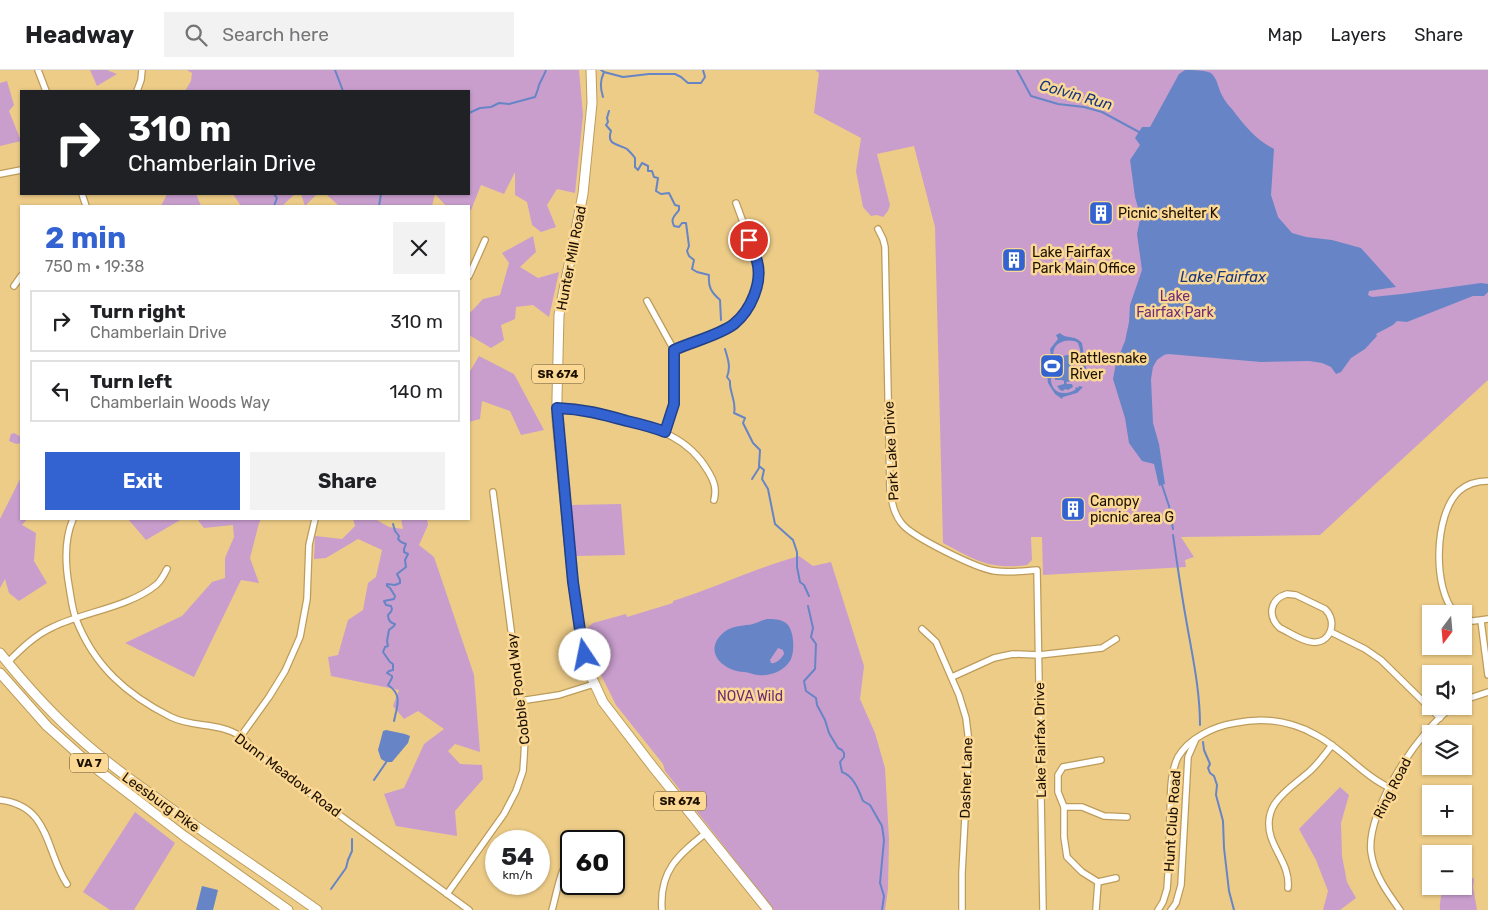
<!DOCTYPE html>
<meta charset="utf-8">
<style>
:root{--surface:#fff;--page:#f2f2f2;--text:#202124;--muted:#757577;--line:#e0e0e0;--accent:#3362d1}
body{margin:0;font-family:Rubik,sans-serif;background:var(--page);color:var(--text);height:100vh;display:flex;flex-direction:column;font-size:19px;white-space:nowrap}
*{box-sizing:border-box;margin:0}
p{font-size:16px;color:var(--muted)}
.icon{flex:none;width:28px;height:28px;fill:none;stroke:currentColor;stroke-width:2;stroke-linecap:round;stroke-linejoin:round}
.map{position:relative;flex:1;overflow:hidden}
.drawer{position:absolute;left:20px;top:135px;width:450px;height:315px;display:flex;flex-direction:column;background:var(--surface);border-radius:0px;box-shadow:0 1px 4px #0004}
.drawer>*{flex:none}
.banner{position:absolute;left:20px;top:20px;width:450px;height:105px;border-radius:0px;box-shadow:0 1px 4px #0004;background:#202124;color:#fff;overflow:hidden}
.needle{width:32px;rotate:196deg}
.controls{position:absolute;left:1422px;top:535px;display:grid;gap:10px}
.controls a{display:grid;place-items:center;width:50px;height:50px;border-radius:0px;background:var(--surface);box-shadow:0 1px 4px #0004;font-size:25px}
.speed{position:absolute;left:485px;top:760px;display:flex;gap:10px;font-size:25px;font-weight:700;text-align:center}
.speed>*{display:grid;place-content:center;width:65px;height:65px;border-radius:50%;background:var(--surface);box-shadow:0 1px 4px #0004;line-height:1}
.speed small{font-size:12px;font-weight:400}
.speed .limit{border:2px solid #111;border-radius:8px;background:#fff;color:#111}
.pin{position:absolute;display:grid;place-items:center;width:42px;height:42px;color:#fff;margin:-21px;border:2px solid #fff;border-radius:50%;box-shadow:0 1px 5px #0007}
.me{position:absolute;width:55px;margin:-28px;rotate:349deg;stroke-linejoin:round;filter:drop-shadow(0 0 4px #0008)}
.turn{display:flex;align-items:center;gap:18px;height:105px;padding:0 25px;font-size:22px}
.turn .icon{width:65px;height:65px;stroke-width:2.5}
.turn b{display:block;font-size:35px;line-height:42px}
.round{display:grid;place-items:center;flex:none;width:52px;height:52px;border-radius:0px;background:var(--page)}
.summary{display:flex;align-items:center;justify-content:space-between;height:85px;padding:0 25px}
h1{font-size:30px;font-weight:700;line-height:38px;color:var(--accent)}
.primary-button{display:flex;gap:10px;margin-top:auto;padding:10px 25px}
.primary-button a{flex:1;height:58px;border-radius:0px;background:var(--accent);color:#fff;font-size:20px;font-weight:700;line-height:58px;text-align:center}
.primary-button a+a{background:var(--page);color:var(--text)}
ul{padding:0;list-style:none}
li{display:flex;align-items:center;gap:15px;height:62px;margin:0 10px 8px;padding:0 15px;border:2px solid var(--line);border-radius:0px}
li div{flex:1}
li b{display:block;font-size:19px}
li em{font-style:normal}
header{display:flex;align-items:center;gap:30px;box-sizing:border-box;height:70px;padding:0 25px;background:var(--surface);border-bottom:1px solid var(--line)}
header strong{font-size:24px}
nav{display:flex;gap:28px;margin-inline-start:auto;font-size:18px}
.search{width:350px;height:45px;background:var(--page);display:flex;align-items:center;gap:12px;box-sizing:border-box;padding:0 18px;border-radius:0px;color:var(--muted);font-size:19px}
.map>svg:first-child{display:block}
.green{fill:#c99ecd}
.water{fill:#6785c6;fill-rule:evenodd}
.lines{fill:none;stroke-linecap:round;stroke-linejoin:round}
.stream{stroke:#6785c6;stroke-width:2}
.minor-casing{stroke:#bd9c5a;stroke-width:8}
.primary-casing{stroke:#bd9c5a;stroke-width:11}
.trunk-casing{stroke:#bd9c5a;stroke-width:11}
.minor{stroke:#fff;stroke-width:5.5}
.primary{stroke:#fff;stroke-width:9}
.trunk{stroke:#fff;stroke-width:9}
.route-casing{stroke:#214088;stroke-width:12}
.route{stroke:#3362d1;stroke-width:9}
.labels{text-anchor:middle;stroke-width:5;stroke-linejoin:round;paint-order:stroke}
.shield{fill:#fbd995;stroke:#5f4c2d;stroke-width:1}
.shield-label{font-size:12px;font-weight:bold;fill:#1c1000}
.poi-label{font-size:14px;fill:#1c1000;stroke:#fbd995;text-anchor:start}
.street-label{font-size:14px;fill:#1c1000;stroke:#fbd995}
.park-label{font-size:14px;fill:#6d2c74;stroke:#fbd995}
.water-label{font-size:15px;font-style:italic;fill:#173682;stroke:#fbd995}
</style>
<header>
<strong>Headway</strong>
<div class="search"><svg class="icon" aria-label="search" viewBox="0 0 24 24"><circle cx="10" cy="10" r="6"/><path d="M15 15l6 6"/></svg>Search here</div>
<nav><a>Map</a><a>Layers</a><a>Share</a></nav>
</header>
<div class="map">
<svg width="1488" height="840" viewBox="0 0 1488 840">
<rect width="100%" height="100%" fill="#edcc88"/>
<g class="green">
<polygon points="90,0 107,0 117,4 97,16"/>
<polygon points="187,0 579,0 583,45 575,123 557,119 547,135 556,157 541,162 532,155 527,132 515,125 515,102 504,124 481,115 471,140 469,140 469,136 446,136 435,124 432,136 339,136 326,124 469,124 469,21 185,21 191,11 192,3"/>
<path d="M815,0h673v310l-168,155 -139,2 13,20 -9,3 1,7 -143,8 -1,-38h-11l1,23 -5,5c-38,5 -52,-5 -84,-22l-8,-316 -21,-81 -37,8 13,51 -2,6 -5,6 -6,-2 -6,1 -8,-9 -7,-36 5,-33 -47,-25 5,-40z"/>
<polygon points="7,11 14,35 9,41 21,71 0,76 0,13"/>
<polygon points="167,124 196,124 201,136 161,136"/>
<polygon points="233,124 295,124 282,136 241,136"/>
<polygon points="301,124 317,124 305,136"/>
<polygon points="533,166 536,182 520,197 538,208 559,202 549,247 533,235 516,237 515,249 501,255 504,270 491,278 469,265 469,244 483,229 500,225 509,193 502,183"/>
<polygon points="479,286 514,304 544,360 521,365 510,341 482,331 480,349 469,352 469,303"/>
<polygon points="14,363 21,367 21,373 16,374 9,371 11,364"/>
<polygon points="21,407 21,449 27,449 22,455 36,463 34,491 47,513 19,531 9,523 5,509 0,518 0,449"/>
<polygon points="621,434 625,485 576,486 570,435"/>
<polygon points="128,449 182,449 146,470"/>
<polygon points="197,449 261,449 259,453 250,488 259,513 241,510 194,607 125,573 182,546 212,512 225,508 225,488 234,467 233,455 204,458"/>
<polygon points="353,449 375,449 389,457 403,459 401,449 427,449 428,455 419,475 434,487 474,605 480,682 455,674 448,681 460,694 482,695 483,709 455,741 457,766 396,756 384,724 404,718 424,674 444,659 418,641 404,649 393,636 399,620 331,606 328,587 338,585 348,550 363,540 368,513 376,507 382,480 358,469 326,488 314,489 315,466 342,469 355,456"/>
<path d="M799,486l14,10 18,-4 33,104 -4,33 15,34 10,35 4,71 -1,50 -3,21h-111l-109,-139 -2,-7 -47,-59 -18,-36 -11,-41 6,-5 33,-9 1,3 46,-14v-2c42,-13 83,-33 126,-45z"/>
<polygon points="1340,717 1349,725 1341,753 1342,786 1347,812 1356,828 1340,840 1323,840 1328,821 1316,790 1299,759"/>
<polygon points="135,742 175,773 134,840 110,840 83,822"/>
<path d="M1464,803l10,6 -1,8 4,23h-37c-1,-9 3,-15 1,-24h23z"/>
</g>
<g class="water">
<path d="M1185,0c8,0 19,0 26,3 7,6 7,16 12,24 2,4 6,9 9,12 12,16 24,31 42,40l-3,46 7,22 14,16 14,4 26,3 29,8 35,39 -27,4 -1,4 4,2 30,-3 79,-11 7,1v8l-4,4h-11l-66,26 -10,-1 -4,4 -17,9 1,2 -12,13 -14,9 -10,14 -5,2 -5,-7 -9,-4 -13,-2 -48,1 -93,-8 -4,1 -7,5 -4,7 -2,12 2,44 6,21 6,40 -6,2 -5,-22 -12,-3 -13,-18 -4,-25 -12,-39 3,-16 9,-22 4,-19 1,-17 12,-35 -5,-36 3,-15 -1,-8 -4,-14 -5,-37 10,-15 -5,-7 7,-11h8l29,-53z"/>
<path d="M1060,263c7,7 14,1 22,10l5,30 -5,-1 -2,-23 -2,-6c-7,-5 -22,-2 -24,7 -2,4 1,7 1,12 0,5 -4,10 -4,15 -1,17 14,19 24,13l1,-3 2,1 1,-2 4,1 -6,6 -14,4 -1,2 -7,-5 -7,-11 -1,-8 5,-13 -2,-13 8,-10 -2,-4z"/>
<polygon points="1066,285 1071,285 1073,286 1073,294 1072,295 1074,295 1077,301 1077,303 1073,302 1074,308 1071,308 1072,311 1066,312 1067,314 1072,314 1073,317 1068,320 1065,319 1063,321 1060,320 1057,316 1064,314 1064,311 1062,310 1055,310 1055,306 1064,304 1064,302 1062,301 1064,296 1059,291 1062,289 1062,287"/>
<path d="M767,549c6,0 14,0 19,4 8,6 9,27 5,36 -2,5 -9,11 -14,13 -5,2 -13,4 -19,3 -5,0 -9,-3 -14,-3 -26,-2 -42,-25 -17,-42 9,-5 17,-4 26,-6 5,-1 9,-4 14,-5zM778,578l5,2 1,4c-3,5 -8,10 -13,9l-1,-3z"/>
<polygon points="386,660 405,664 410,666 408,673 392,692 386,692 381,689 378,680 383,661"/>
<polygon points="202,816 218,820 213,840 196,840"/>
</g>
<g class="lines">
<g class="stream">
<polyline points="335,0 343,21"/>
<polyline points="601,0 604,2 623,7 649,4 675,4 681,7 688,13 701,13 705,7 703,0"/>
<polyline points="1017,0 1031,26 1058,34 1084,37 1102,42 1139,62"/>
<path d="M603,27c-3,-10 -3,-16 1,-25"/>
<path d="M609,41l-2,7 1,4 -2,3 5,6c-5,14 7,13 16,18 3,3 6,6 8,9v9l3,3 4,-7 6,3v5h4l2,6 4,1 -2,13 5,3 8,-1 6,12 4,1v4c-4,6 -9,8 -5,16l5,1 3,-4h4l3,23 -2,5 2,5 5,4 -2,9 5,3 12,3c-1,12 2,17 11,25l1,20"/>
<path d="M469,43l11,-5 11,-1 8,-4 10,1 26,-7c2,-5 3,-7 4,-12 2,-5 5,-9 7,-15"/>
<polyline points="274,124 277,128 274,136"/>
<polyline points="379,136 381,124"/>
<path d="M725,279c3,10 6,18 2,28l3,4c-1,11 7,21 4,32l11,5 -2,5 10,20 7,7 -1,16 5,4 -2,9 6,10 7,35 18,16 4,12v15l3,15 4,3 5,11"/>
<polyline points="752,409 759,398 759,396"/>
<polyline points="1162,415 1169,436 1173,459"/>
<path d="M393,454l2,7 4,5 -1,3 3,3 5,2 -2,5v3l4,2 -3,6 1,7 -9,7 3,6v3l-5,2 -8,-1v2l3,2 5,8 -1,3 -10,2 2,4 5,1c2,4 0,6 -3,9 0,5 2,8 7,9l-1,2 -5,4 -2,11 1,5 -3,1 -2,5 7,10 3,2v6l-4,1 -2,2 5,3v2l-4,7c15,10 9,21 6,36"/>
<path d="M1173,465c4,28 8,56 13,84 6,35 14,70 14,106"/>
<path d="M808,536l5,22 -2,9 5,7 -1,25 -11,12 2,10 10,7 1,7 8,15 4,13 9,15 4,2 2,3v4l-4,5 2,10c12,4 17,19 21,29l7,4 12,21 2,14 -4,43 4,13 -2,14"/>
<polyline points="1203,672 1204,680 1210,694 1208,698 1210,703 1214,706 1217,715 1216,725 1223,751 1224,778 1229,821 1234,840"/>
<polyline points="374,710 387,691"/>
<polyline points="331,819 346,798 348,790 352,781 352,769"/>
</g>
<defs>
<g id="minor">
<polyline points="38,0 46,21"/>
<polyline points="137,21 141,10 142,0"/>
<polyline points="0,104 21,100"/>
<polyline points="82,124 86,136"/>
<path d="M878,159l5,10 2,8 5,243c2,13 4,25 13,35 12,13 74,44 92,46 14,2 28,0 42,-1l6,340"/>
<polyline points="469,206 485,170"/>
<polyline points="14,216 21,206"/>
<polyline points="647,231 674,280 674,334 665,362"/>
<polyline points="674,280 715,263 734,254 747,239 759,212 758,193 736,133"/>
<path d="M557,338c23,1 43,5 65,11 36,10 66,18 86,52 6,10 9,18 6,29"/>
<path d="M73,449c-9,21 -8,44 -4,67 2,11 3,23 7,33 18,47 51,76 95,98 22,11 48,5 69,19 7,4 12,13 19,18 14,13 30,24 45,35 55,40 110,81 165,121"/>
<path d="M1287,524l9,1 29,14c13,12 6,35 -13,33 -11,-1 -23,-10 -32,-14 -13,-12 -10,-29 7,-34z"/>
<path d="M1456,544c-24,-24 -22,-100 3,-123 8,-7 19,-10 29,-10"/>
<polyline points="1464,548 1473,551 1488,549"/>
<polyline points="1481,551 1488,605"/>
<polyline points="922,559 936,572 959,625 966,648 969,673 962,803 962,840"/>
<polyline points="1331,562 1365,579 1381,590 1440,648"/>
<path d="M8,592c13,-13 27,-27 45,-35 31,-15 76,-20 103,-42 5,-4 8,-10 11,-16"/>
<polyline points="952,607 994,588 1003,586 1013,584 1039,585 1102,578 1116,569"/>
<polyline points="1464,630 1488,622"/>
<polyline points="520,631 559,625 594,614"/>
<polyline points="241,666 269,627 285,601 300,567 307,529 309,475 315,449"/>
<path d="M0,730c51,6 45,51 67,84"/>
<polyline points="1064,737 1082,737 1104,746 1127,747"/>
<polyline points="1098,812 1116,808"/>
<path d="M1288,818c2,-20 -11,-33 -17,-51 -10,-33 17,-47 38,-65 9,-8 16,-18 23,-27"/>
<polyline points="447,824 504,744 516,721 523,701 524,687 525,667 522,644 493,422"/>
<path d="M552,840c4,-14 9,-44 19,-53"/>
<path d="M662,840c-3,-39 16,-55 44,-77"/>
<polyline points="1096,840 1098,812 1082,802 1067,787 1064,767 1064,737 1058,722 1058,705 1063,697 1101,690"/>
<path d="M1158,840l5,-8 4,-13c2,-24 2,-48 3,-72 1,-20 -1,-42 8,-60 11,-19 37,-31 57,-34 28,-6 56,-2 81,12 27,14 46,40 74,53"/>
<polyline points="1171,840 1176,833 1181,815 1188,687 1195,671"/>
<path d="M1400,840c-13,-18 -26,-36 -29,-58 -5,-41 48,-123 83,-146"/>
</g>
<polyline id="primary" points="591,0 592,33 583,124 559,245 557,328 557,350 562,401 573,512 581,567 591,606 603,632 653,697 768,840"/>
<g id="trunk">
<path d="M0,583c24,30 49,58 77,83 25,23 51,42 78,61 53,39 109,75 162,113"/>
<polyline points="0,603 47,656 85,690 184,766 288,840"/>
</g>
</defs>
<use href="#minor" class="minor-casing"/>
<use href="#primary" class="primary-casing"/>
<use href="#trunk" class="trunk-casing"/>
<use href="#minor" class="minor"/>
<use href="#primary" class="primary"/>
<use href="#trunk" class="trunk"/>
</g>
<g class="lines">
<defs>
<path id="route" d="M585,585l-4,-18 -8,-55 -16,-174c26,1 45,6 70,13 13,3 26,6 38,11l9,-28v-54c17,-8 46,-15 60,-26 17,-14 29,-42 23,-63 -2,-7 -5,-14 -8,-21"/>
</defs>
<use href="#route" class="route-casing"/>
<use href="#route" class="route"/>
</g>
<defs>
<symbol id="building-square" viewBox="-11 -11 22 22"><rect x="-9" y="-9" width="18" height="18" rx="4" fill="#3362d1" stroke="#fbd995"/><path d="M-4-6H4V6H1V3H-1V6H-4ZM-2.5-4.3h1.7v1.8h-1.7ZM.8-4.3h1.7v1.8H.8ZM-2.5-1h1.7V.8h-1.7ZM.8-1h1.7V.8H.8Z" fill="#fff"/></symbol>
<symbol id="stadium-square" viewBox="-11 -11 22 22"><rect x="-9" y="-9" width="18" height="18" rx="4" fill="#3362d1" stroke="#fbd995"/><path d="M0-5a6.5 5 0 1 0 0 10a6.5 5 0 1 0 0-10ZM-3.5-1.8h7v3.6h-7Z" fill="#fff"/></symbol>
</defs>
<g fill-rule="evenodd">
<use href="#building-square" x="1087" y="129" width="28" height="28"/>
<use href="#building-square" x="1000" y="176" width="28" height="28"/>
<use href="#stadium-square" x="1038" y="282" width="28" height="28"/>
<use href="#building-square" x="1059" y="425" width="28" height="28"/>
</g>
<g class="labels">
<g class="shield">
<rect x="532" y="294.5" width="52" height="19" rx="4"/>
<rect x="70" y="683.5" width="38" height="19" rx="4"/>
<rect x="654" y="721.5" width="52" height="19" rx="4"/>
</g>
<g class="shield-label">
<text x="558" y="308">SR 674</text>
<text x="89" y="697">VA 7</text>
<text x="680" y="735">SR 674</text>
</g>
<g class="poi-label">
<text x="1118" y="148">Picnic shelter K</text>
<text x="1032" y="187">Lake Fairfax<tspan x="1032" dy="16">Park Main Office</tspan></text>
<text x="1070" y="293">Rattlesnake<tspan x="1070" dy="16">River</tspan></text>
<text x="1090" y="436">Canopy<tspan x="1090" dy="16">picnic area G</tspan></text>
</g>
<g class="street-label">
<text transform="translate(571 188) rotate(-79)" y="5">Hunter Mill Road</text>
<text transform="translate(891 381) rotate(-93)" y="5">Park Lake Drive</text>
<text transform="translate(518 619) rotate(-97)" y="5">Cobble Pond Way</text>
<text transform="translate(1040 670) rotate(-91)" y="5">Lake Fairfax Drive</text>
<text transform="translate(288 705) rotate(37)" y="5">Dunn Meadow Road</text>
<text transform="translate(966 708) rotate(-88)" y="5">Dasher Lane</text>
<text transform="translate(1392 718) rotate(-63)" y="5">Ring Road</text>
<text transform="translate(161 732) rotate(36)" y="5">Leesburg Pike</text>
<text transform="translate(1172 751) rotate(-86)" y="5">Hunt Club Road</text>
</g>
<g class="park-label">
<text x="1175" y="231">Lake<tspan x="1175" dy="16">Fairfax Park</tspan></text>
<text x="750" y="631">NOVA Wild</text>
</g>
<g class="water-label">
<text transform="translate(1076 25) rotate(16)" y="5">Colvin Run</text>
<text x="1223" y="212">Lake Fairfax</text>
</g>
</g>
</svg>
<div class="controls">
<a><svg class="needle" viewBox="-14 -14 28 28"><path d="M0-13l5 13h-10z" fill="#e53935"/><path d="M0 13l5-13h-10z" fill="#757577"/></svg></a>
<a><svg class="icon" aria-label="sound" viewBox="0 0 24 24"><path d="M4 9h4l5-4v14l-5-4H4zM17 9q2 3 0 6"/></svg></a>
<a><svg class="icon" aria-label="layers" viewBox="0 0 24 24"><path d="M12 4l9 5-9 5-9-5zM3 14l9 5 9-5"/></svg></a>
<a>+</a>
<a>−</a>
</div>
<div class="speed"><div>54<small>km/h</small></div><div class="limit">60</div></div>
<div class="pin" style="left:749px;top:170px;background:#d93025"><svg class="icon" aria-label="arrive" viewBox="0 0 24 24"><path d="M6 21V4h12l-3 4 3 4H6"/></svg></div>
<svg class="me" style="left:585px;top:585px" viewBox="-20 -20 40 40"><circle r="19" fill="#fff"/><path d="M0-13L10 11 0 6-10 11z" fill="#3362d1"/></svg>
<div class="banner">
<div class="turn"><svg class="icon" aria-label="right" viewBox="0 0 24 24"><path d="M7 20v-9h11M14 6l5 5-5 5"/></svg><div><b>310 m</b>Chamberlain Drive</div></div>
</div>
<section class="drawer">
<div class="summary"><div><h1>2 min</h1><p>750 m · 19:38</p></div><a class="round"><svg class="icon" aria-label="close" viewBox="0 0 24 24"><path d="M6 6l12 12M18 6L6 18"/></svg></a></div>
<ul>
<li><svg class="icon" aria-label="right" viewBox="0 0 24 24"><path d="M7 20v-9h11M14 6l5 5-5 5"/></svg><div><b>Turn right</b><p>Chamberlain Drive</p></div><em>310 m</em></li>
<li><svg class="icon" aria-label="left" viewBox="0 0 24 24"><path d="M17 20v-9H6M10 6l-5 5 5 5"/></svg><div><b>Turn left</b><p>Chamberlain Woods Way</p></div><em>140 m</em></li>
</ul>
<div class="primary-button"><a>Exit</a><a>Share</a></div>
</section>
</div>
